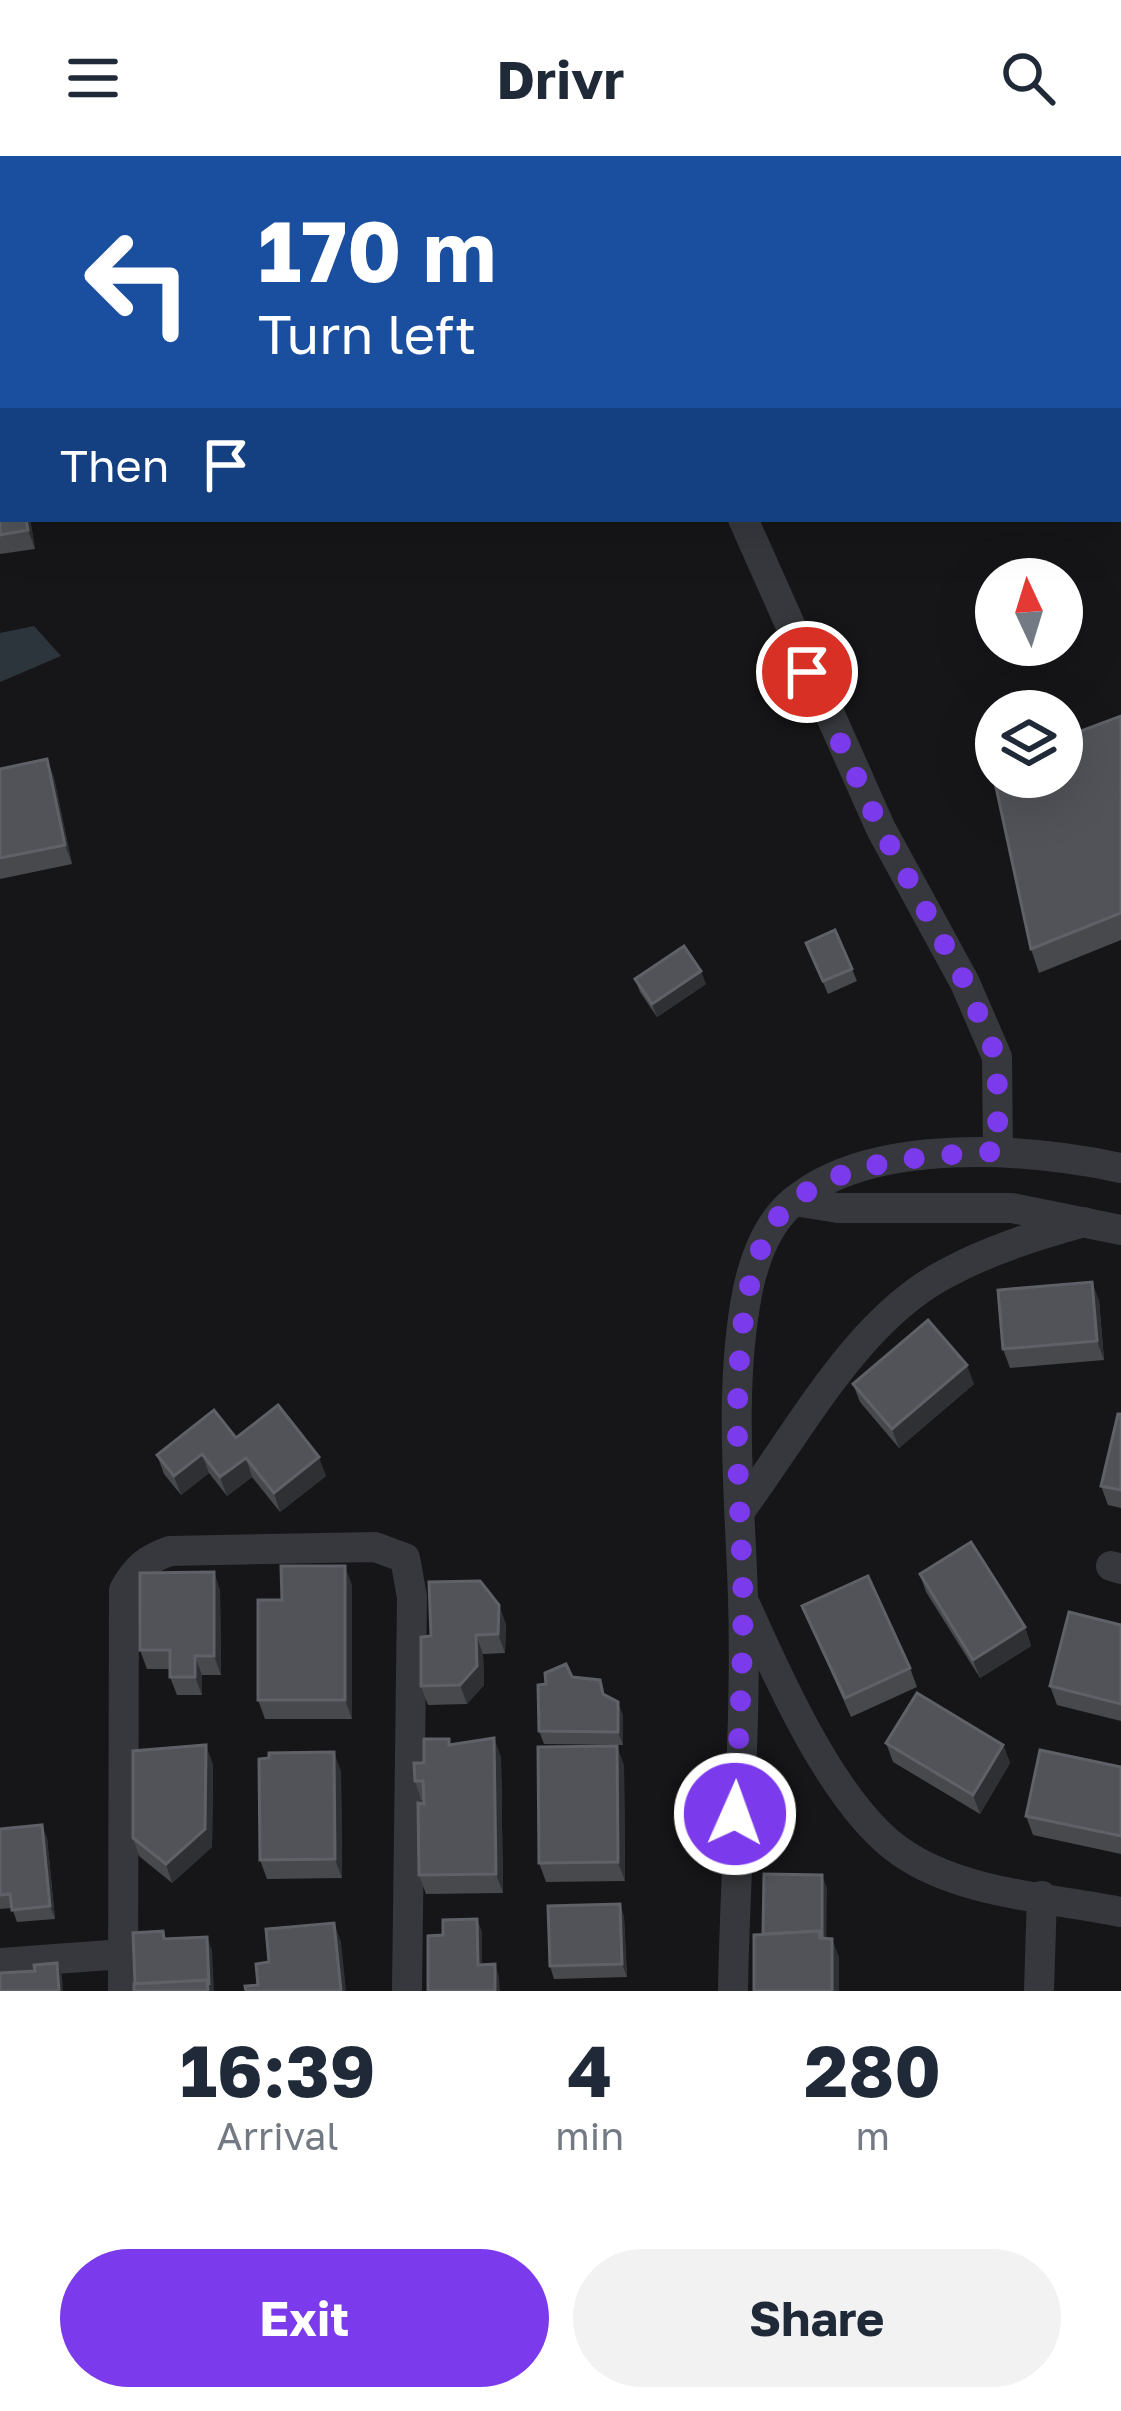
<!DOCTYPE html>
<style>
:root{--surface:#fff;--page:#f2f2f3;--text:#1f2937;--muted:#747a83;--accent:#7c3aed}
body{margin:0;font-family:"Golos Text",sans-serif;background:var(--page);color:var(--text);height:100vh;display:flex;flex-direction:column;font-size:45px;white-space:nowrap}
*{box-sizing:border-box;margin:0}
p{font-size:39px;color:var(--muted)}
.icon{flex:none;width:66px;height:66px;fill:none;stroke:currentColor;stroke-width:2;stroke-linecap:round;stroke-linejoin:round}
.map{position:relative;height:1835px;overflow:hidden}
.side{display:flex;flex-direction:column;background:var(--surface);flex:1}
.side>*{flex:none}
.hud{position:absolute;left:0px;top:0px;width:1122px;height:366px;box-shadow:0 12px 48px #0002;background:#1a4fa0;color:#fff;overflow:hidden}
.needle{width:78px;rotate:356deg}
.controls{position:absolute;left:975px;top:402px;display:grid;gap:24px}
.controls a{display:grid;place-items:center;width:108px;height:108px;border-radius:50%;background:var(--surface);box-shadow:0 12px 48px #0002;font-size:60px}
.pin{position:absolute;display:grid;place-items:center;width:102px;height:102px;color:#fff;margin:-51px;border:6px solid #fff;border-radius:50%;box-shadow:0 3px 12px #0007}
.me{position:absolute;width:132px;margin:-66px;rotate:2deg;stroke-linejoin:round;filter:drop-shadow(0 0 9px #0008)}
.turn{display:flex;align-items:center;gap:42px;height:252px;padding:0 60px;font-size:54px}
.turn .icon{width:156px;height:156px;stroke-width:2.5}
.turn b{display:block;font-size:84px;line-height:102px}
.then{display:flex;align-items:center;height:114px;padding:0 60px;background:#0003;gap:24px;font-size:45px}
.eta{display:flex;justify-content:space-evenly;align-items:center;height:204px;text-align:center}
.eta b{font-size:72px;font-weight:700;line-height:84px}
.cta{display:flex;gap:24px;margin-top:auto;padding:24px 60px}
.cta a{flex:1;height:138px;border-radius:72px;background:var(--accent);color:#fff;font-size:48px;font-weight:700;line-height:138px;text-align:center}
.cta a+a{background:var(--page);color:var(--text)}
header{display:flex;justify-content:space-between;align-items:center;height:156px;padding:0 60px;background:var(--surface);font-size:54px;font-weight:700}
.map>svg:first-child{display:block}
.water{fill:#2c353c}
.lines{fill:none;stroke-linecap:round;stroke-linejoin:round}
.minor{stroke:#37383d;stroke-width:30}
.wall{fill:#47494d}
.shaded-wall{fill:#2f3033}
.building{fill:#525359;stroke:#5f6168;stroke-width:3}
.route{stroke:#7c3aed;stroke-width:21;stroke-dasharray:0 37.8}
</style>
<header><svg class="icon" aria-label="menu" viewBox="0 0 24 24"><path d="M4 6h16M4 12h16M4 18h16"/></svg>Drivr<svg class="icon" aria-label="search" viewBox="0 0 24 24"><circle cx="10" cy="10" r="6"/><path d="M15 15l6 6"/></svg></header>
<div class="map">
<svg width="1121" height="1835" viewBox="0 0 1121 1835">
<rect width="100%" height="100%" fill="#161618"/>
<polygon class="water" points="34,470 61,500 0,526 0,477"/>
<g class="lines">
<g class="minor">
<polyline points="590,0 591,3"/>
<polyline points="743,363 881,673 965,827 997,901 998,995"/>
<polyline points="794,1045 838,1052 1012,1052 1121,1074"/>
<path d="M740,1355c59,-79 116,-190 205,-237 44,-24 92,-39 139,-52"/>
<polyline points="1111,1410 1121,1413"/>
<path d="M746,1450c32,72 89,201 155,246 60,42 150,46 220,60"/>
<polyline points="0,1807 123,1798"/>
<path d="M123,1835l1,-401c12,-22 23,-31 46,-39l205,-4 30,11 7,39 -5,394"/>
<path d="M733,1835c2,-130 14,-263 10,-393 -3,-100 -15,-210 5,-309 7,-32 20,-67 46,-88 78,-65 235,-53 327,-33"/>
<polyline points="1039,1835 1042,1740"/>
</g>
</g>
<g class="wall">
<polygon points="0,254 30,363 35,393 0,398"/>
<polygon points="1121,560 1121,784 1039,817 1031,793"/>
<polygon points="47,603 54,622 72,708 0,723 0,613"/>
<polygon points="806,787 852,813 857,825 828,838"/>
<polygon points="635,823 706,828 657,861 640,836"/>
<polygon points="1099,1144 1104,1204 1010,1212 1003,1193"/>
<polygon points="853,1228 974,1228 899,1292 860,1246"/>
<polygon points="1121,1258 1121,1352 1108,1349 1101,1330"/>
<polygon points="236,1282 326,1320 280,1356 252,1321 227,1340 209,1317 181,1339 164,1318 157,1299"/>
<polygon points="214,1416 220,1435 221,1519 202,1519 202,1539 177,1539 170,1521 170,1513 147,1513 140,1494"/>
<polygon points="920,1418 1025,1471 1031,1490 980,1522 926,1436"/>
<polygon points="352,1429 352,1563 265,1563 258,1544 282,1444"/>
<polygon points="802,1450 910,1512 917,1531 851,1561"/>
<polygon points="506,1468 505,1497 483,1498 484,1529 467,1548 428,1549 421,1530 421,1481"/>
<polygon points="1121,1469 1121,1565 1057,1549 1050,1530"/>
<polygon points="572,1521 605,1539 623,1559 623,1589 544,1588 539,1575 546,1528"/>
<polygon points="449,1583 451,1589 501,1601 503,1737 426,1738 419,1719 424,1644 421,1644 415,1625 424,1607"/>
<polygon points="886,1587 1003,1589 1010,1607 980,1658 893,1606"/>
<polygon points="269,1602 341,1615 342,1722 267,1723 260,1704"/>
<polygon points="213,1608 212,1691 172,1727 139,1700 133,1682"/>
<polygon points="624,1609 625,1725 546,1726 539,1707"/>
<polygon points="1121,1611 1121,1698 1033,1679 1026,1660"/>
<polygon points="0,1673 47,1682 55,1763 17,1766 12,1752 0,1753"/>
<polygon points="620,1748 624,1761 627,1821 554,1823 550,1810"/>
</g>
<g class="shaded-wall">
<polygon points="26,363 30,363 35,393 28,374"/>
<polygon points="47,603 54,622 72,708 65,689"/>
<polygon points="701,815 706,828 657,861 652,848"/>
<polygon points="1092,1126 1099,1144 1104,1204 1097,1185"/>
<polygon points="967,1209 974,1228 899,1292 892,1273"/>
<polygon points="202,1298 209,1317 181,1339 174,1320"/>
<polygon points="319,1301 326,1320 280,1356 274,1337"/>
<polygon points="246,1302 252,1321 227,1340 220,1321"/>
<polygon points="345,1410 352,1429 352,1563 345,1544"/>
<polygon points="214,1416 220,1435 221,1519 214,1500"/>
<polygon points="499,1449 506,1468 505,1497 498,1478"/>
<polygon points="1025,1471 1031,1490 980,1522 973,1504"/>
<polygon points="476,1479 483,1498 484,1529 467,1548 460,1529"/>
<polygon points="195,1500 202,1519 202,1539 195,1521"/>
<polygon points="618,1546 623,1559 623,1589 618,1576"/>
<polygon points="494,1582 501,1601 503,1737 496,1718"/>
<polygon points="206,1589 213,1608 212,1691 172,1727 166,1708"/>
<polygon points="1003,1589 1010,1607 980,1658 973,1639"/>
<polygon points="617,1590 624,1609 625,1725 618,1706"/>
<polygon points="334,1596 341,1615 342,1722 335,1703"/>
<polygon points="42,1669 47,1682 55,1763 50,1750"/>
<polygon points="822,1719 827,1732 826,1801 820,1782"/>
<polygon points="620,1748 624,1761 627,1821 622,1808"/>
<polygon points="477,1763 482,1776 482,1821 478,1809"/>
<polygon points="334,1767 341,1786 346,1835 341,1835"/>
<polygon points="207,1781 212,1794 214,1835 208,1835"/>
<polygon points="832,1783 839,1801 839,1835 832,1835"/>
<polygon points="57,1807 62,1820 63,1835 59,1835"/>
<polygon points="495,1808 499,1821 500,1835 495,1835"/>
</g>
<g class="building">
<polygon points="0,254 3,254 3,363 26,363 28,374 0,379"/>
<polygon points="1121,560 1121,757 1031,793 991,608 996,606 996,621 1062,621 1062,582"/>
<polygon points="47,603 65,689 0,702 0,613"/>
<polygon points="835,774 852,813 823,825 806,787"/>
<polygon points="684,790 701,815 652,848 635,823"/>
<polygon points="1092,1126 1097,1185 1003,1193 998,1134"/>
<polygon points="928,1164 967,1209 892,1273 853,1228"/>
<polygon points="278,1249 319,1301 274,1337 246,1302 220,1321 202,1298 174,1320 157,1299 214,1254 236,1282"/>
<polygon points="1118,1258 1121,1258 1121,1334 1101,1330"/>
<polygon points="971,1386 1025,1471 973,1504 920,1418"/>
<polygon points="281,1410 345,1410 345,1544 258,1544 258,1444 282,1444"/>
<polygon points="214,1416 214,1500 195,1500 195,1521 170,1521 170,1494 140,1494 140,1417"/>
<polygon points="868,1420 910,1512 845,1542 802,1450"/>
<polygon points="480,1425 499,1449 498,1478 476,1479 477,1510 460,1529 421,1530 421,1481 431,1480 429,1426"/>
<polygon points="1069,1456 1121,1469 1121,1548 1050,1530"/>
<polygon points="566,1508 572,1521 600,1524 603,1538 618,1546 618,1576 539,1575 538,1529 546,1528 545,1517"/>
<polygon points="917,1537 1003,1589 973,1639 886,1587"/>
<polygon points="494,1582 496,1718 419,1719 418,1647 424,1648 423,1625 415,1625 414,1607 424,1607 424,1583 449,1583 449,1589"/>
<polygon points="206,1589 205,1673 166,1708 133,1682 133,1595"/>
<polygon points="617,1590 618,1706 539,1707 538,1591"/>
<polygon points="1040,1594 1121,1611 1121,1680 1026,1660"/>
<polygon points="334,1596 335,1703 260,1704 259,1603 269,1602 269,1597"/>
<polygon points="42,1669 50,1750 12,1754 10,1738 0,1739 0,1673"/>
<polygon points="764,1718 822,1719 822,1781 819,1775 763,1778"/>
<polygon points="620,1748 622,1808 550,1810 548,1750"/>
<polygon points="477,1763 478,1809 495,1808 495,1835 428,1835 428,1780 443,1779 443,1764"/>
<polygon points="334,1767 341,1835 246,1835 245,1830 258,1829 256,1808 269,1806 266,1773"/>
<polygon points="163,1775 164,1783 207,1781 209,1829 207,1824 135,1828 133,1777"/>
<polygon points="819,1775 820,1782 832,1783 832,1835 754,1835 754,1779"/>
<polygon points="57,1807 59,1835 0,1835 0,1817 35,1815 34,1809"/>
<polygon points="207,1824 208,1835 134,1835 134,1828"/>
</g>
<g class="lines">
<path class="route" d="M735,1658c3,-70 8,-140 8,-210 0,-97 -31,-343 53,-405 58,-42 134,-42 202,-48l-1,-93 -32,-76 -84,-153 -74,-157"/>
</g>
</svg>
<div class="controls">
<a><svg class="needle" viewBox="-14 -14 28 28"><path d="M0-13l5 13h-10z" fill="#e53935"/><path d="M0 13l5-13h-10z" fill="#747a83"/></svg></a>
<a><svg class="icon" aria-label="layers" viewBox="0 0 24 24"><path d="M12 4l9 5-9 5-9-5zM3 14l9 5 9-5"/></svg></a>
</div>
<div class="pin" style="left:807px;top:516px;background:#d93025"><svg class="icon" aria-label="arrive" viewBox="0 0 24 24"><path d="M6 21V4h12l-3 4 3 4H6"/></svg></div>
<svg class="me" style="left:735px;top:1658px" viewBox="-20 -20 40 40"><circle r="17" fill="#7c3aed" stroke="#fff" stroke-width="3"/><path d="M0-11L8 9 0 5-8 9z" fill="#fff"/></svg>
<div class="hud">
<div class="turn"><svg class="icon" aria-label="left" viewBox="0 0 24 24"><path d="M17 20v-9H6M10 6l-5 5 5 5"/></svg><div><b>170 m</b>Turn left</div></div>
<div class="then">Then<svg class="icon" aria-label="arrive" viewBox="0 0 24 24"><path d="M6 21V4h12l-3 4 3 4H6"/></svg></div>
</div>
</div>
<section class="side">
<div class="eta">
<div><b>16:39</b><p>Arrival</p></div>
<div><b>4</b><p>min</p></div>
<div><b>280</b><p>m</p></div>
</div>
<div class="cta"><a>Exit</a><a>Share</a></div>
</section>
